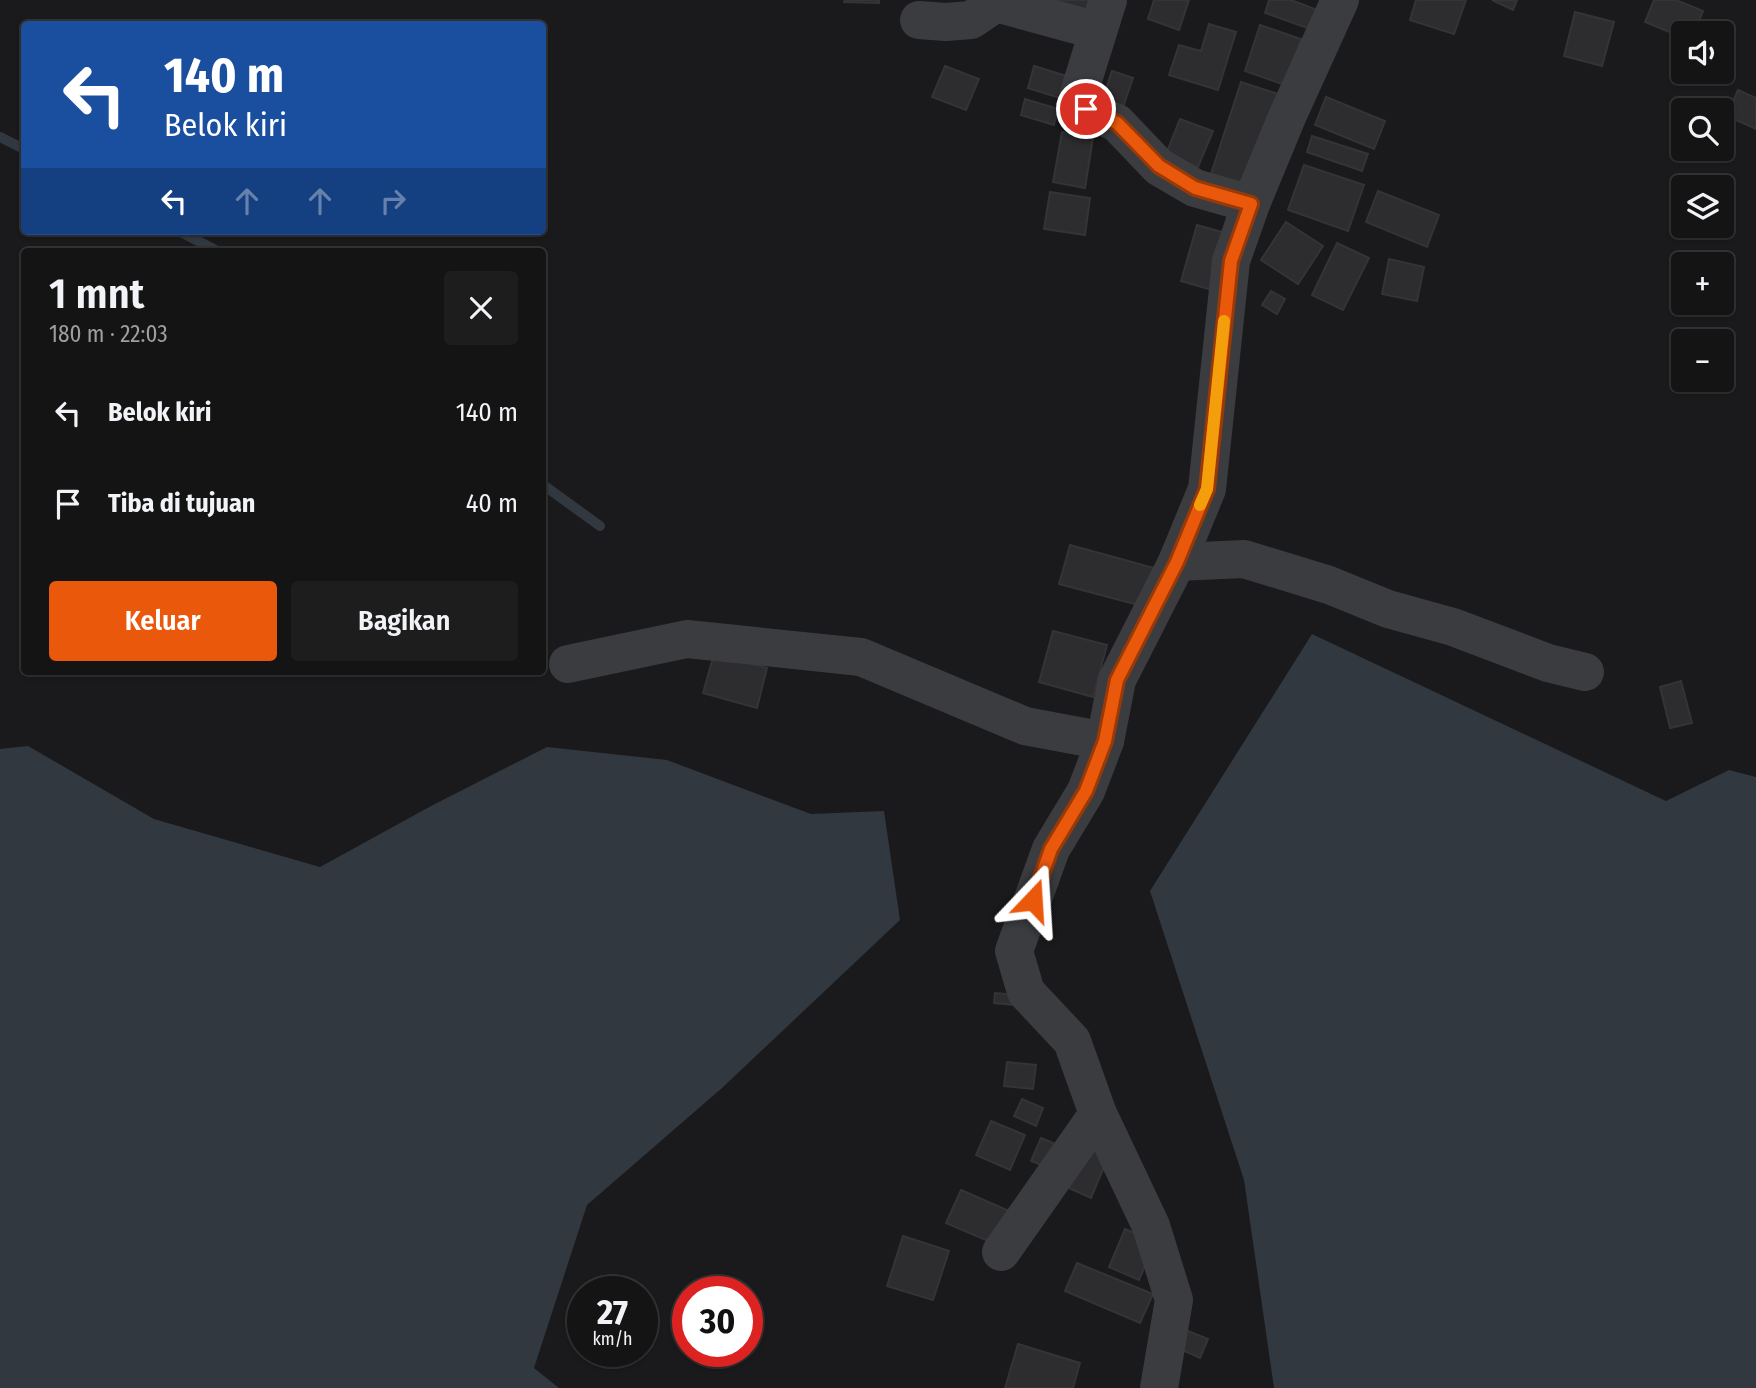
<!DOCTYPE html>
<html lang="id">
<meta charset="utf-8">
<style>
:root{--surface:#141415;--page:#1d1d1e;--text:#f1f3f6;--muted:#9d9ea0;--line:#333334;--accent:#ea580c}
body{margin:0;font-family:"Fira Sans Condensed",sans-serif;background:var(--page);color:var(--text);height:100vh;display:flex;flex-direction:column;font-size:26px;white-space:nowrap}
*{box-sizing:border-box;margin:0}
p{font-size:23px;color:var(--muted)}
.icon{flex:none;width:38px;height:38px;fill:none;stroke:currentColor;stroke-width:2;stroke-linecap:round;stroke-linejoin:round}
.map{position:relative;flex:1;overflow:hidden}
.panel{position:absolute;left:21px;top:248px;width:525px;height:427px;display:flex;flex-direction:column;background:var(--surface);border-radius:7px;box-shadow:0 2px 5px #0004,0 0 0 2px var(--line)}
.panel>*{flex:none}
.hud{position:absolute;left:21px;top:21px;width:525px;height:214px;border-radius:7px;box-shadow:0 2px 5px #0004,0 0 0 2px var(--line);background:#1a4fa0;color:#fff;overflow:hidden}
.controls{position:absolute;left:1671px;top:21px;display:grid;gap:14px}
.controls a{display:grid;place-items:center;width:63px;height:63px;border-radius:7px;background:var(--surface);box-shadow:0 2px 5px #0004,0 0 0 2px var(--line);font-size:35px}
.speed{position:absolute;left:567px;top:1276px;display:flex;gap:14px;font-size:35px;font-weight:700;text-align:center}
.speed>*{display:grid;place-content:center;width:91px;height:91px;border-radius:50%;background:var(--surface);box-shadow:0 2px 5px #0004,0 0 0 2px var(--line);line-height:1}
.speed small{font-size:18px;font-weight:400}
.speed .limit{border:10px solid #d22;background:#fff;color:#111}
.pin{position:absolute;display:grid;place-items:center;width:60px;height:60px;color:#fff;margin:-30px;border:4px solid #fff;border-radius:50%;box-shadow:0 2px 7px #0007}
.me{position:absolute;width:77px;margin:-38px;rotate:20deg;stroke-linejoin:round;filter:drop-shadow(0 0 5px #0008)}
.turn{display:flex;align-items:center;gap:24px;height:147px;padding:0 28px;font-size:32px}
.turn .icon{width:91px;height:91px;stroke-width:2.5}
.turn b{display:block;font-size:49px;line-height:60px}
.lanes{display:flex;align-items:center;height:66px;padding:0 28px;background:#0003;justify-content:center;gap:35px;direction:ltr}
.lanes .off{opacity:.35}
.round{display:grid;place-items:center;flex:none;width:74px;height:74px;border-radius:7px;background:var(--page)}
.headline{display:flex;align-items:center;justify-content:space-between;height:119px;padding:0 28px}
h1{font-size:42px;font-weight:600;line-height:52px}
.primary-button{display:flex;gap:14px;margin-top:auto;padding:14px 28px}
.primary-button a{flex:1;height:80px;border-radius:7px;background:var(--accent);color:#fff;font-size:28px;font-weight:600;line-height:80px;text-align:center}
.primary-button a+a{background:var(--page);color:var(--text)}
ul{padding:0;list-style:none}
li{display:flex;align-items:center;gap:21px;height:91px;padding:0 28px}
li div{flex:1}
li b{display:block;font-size:26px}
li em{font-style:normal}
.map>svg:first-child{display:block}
.water{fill:#31383f}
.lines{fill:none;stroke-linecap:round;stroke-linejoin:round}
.stream{stroke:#31383f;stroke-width:10}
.building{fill:#2d2d2f;stroke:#343437;stroke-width:2}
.street{stroke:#3b3c40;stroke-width:38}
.route-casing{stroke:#983908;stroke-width:18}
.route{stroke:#ea580c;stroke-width:12}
.slow{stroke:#f59e0b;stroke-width:12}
</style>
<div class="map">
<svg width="1756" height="1388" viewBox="0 0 1756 1388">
<rect width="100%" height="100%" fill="#1a1a1c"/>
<g class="water">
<polygon points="1312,634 1666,801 1729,770 1756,777 1756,1388 1274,1388 1244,1180 1150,891"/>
<polygon points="28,746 154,819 320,867 431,806 547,747 667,760 811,814 884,811 900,920 722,1088 587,1205 534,1368 559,1388 0,1388 0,749"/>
</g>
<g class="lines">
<g class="stream">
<polyline points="0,137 24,149"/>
<polyline points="179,231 219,252"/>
<polyline points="542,484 600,526"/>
</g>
</g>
<g class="building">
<polygon points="845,0 879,0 879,3 844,2"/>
<polygon points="1059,0 1104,0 1097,19 1058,6"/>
<polygon points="1154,0 1189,0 1179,30 1148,19"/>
<polygon points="1269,0 1291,0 1320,11 1313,30 1265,13"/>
<polygon points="1416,0 1466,0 1454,34 1410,20"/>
<polygon points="1492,0 1517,0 1513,10"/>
<polygon points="1654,0 1676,0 1703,11 1694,33 1684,33 1684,38 1645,22"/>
<polygon points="1575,12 1614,22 1602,66 1564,56"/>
<polygon points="1711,20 1733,27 1722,60 1722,33 1707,33"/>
<polygon points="1209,24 1236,32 1218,90 1169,75 1179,45 1201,51"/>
<polygon points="1260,25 1301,39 1285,85 1245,71"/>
<polygon points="945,66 979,79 966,110 932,97"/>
<polygon points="1034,66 1070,77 1063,99 1028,88"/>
<polygon points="1112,71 1133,78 1123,107 1102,100"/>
<polygon points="1241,82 1278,94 1245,194 1208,183"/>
<polygon points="1738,90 1756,98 1756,129 1727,116"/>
<polygon points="1326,97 1385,121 1374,149 1315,125"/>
<polygon points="1025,99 1058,109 1054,125 1021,115"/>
<polygon points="1180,119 1213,131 1198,167 1166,154"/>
<polygon points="1062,132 1093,138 1085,188 1053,182"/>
<polygon points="1722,133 1728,135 1721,158 1693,149 1722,149"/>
<polygon points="1312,136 1368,154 1362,171 1307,152"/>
<polygon points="1304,165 1364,185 1348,231 1288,210"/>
<polygon points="1378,191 1439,215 1427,247 1366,222"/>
<polygon points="1050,192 1090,198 1085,235 1044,229"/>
<polygon points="1286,222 1323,246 1298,284 1261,260"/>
<polygon points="1197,225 1236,236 1219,292 1181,281"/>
<polygon points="1337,243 1369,258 1343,310 1312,295"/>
<polygon points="1389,259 1424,267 1417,301 1382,294"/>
<polygon points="1271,291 1285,299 1277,314 1262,305"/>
<polygon points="1070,545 1161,570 1150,608 1059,584"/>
<polygon points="1053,631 1107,645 1093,697 1039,682"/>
<polygon points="714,654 767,668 757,708 703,693"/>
<polygon points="1681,681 1692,723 1670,728 1660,687"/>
<polygon points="995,993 1027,996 1026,1006 994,1003"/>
<polygon points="1007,1062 1036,1065 1033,1089 1004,1086"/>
<polygon points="1022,1099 1043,1108 1036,1126 1014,1116"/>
<polygon points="991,1121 1025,1135 1010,1170 976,1155"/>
<polygon points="1085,1137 1112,1148 1091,1198 1064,1186"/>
<polygon points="1041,1138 1058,1145 1049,1168 1031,1161"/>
<polygon points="961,1190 1016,1214 1002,1247 946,1223"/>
<polygon points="1125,1229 1155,1242 1139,1280 1109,1267"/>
<polygon points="903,1236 949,1251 933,1300 887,1286"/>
<polygon points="1077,1263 1153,1294 1140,1323 1065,1291"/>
<polygon points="1178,1327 1208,1339 1200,1358 1171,1345"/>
<polygon points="1018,1344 1080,1363 1073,1388 1005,1388"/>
</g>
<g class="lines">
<g class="street">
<polyline points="995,0 996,3 1098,31"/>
<polyline points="1108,0 1078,96 1086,109 1117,123 1159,167 1195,188 1251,204"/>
<polyline points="919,20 946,22 971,20 996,3"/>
<polyline points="1177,562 1244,559 1329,585 1388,609 1453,627 1548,663 1585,672"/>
<polyline points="568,664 687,639 861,657 1025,726 1105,741"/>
<polyline points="1001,1252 1098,1114"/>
<polyline points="1159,1388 1174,1300 1151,1226 1098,1114 1072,1041 1026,992 1014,951 1051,849 1086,791 1105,741 1117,680 1177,562 1207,489 1231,261 1251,204 1287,117 1340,0"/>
</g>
</g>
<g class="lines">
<defs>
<polyline id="route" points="1033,900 1051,849 1086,791 1105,741 1117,680 1177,562 1207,489 1231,261 1251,204 1195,188 1159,166 1117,123 1086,109"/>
</defs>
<use href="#route" class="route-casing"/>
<use href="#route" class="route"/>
<polyline class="slow" points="1200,505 1207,489 1224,321"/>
</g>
</svg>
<div class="controls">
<a><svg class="icon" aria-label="sound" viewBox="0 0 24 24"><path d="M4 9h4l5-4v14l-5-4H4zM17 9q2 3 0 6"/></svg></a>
<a><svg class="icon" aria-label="search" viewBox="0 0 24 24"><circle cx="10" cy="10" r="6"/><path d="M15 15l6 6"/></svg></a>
<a><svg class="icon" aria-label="layers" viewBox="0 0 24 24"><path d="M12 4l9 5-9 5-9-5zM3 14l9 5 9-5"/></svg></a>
<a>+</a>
<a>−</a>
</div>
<div class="speed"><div>27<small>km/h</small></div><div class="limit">30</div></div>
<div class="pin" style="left:1086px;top:109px;background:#d93025"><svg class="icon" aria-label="arrive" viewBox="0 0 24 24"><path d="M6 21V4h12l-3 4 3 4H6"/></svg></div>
<svg class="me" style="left:1033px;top:900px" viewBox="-20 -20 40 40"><path d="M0-17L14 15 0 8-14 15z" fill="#ea580c" stroke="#fff" stroke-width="4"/></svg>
<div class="hud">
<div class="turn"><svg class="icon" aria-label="left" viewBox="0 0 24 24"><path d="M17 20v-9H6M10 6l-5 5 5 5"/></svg><div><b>140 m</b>Belok kiri</div></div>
<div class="lanes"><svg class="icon" aria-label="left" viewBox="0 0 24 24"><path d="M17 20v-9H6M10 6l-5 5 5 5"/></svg><svg class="icon off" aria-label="ahead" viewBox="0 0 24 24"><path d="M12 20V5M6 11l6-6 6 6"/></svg><svg class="icon off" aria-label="ahead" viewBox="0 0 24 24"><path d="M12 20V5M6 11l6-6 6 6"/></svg><svg class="icon off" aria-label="right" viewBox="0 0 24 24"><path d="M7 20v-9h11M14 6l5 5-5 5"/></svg></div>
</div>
<section class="panel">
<div class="headline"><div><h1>1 mnt</h1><p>180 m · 22:03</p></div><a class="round"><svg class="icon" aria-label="close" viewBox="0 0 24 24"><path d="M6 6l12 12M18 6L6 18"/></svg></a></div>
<ul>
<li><svg class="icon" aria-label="left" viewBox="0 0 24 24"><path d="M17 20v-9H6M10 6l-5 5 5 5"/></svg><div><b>Belok kiri</b></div><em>140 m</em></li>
<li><svg class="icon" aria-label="arrive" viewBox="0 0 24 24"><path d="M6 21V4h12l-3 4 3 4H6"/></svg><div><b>Tiba di tujuan</b></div><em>40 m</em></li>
</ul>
<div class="primary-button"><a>Keluar</a><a>Bagikan</a></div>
</section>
</div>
